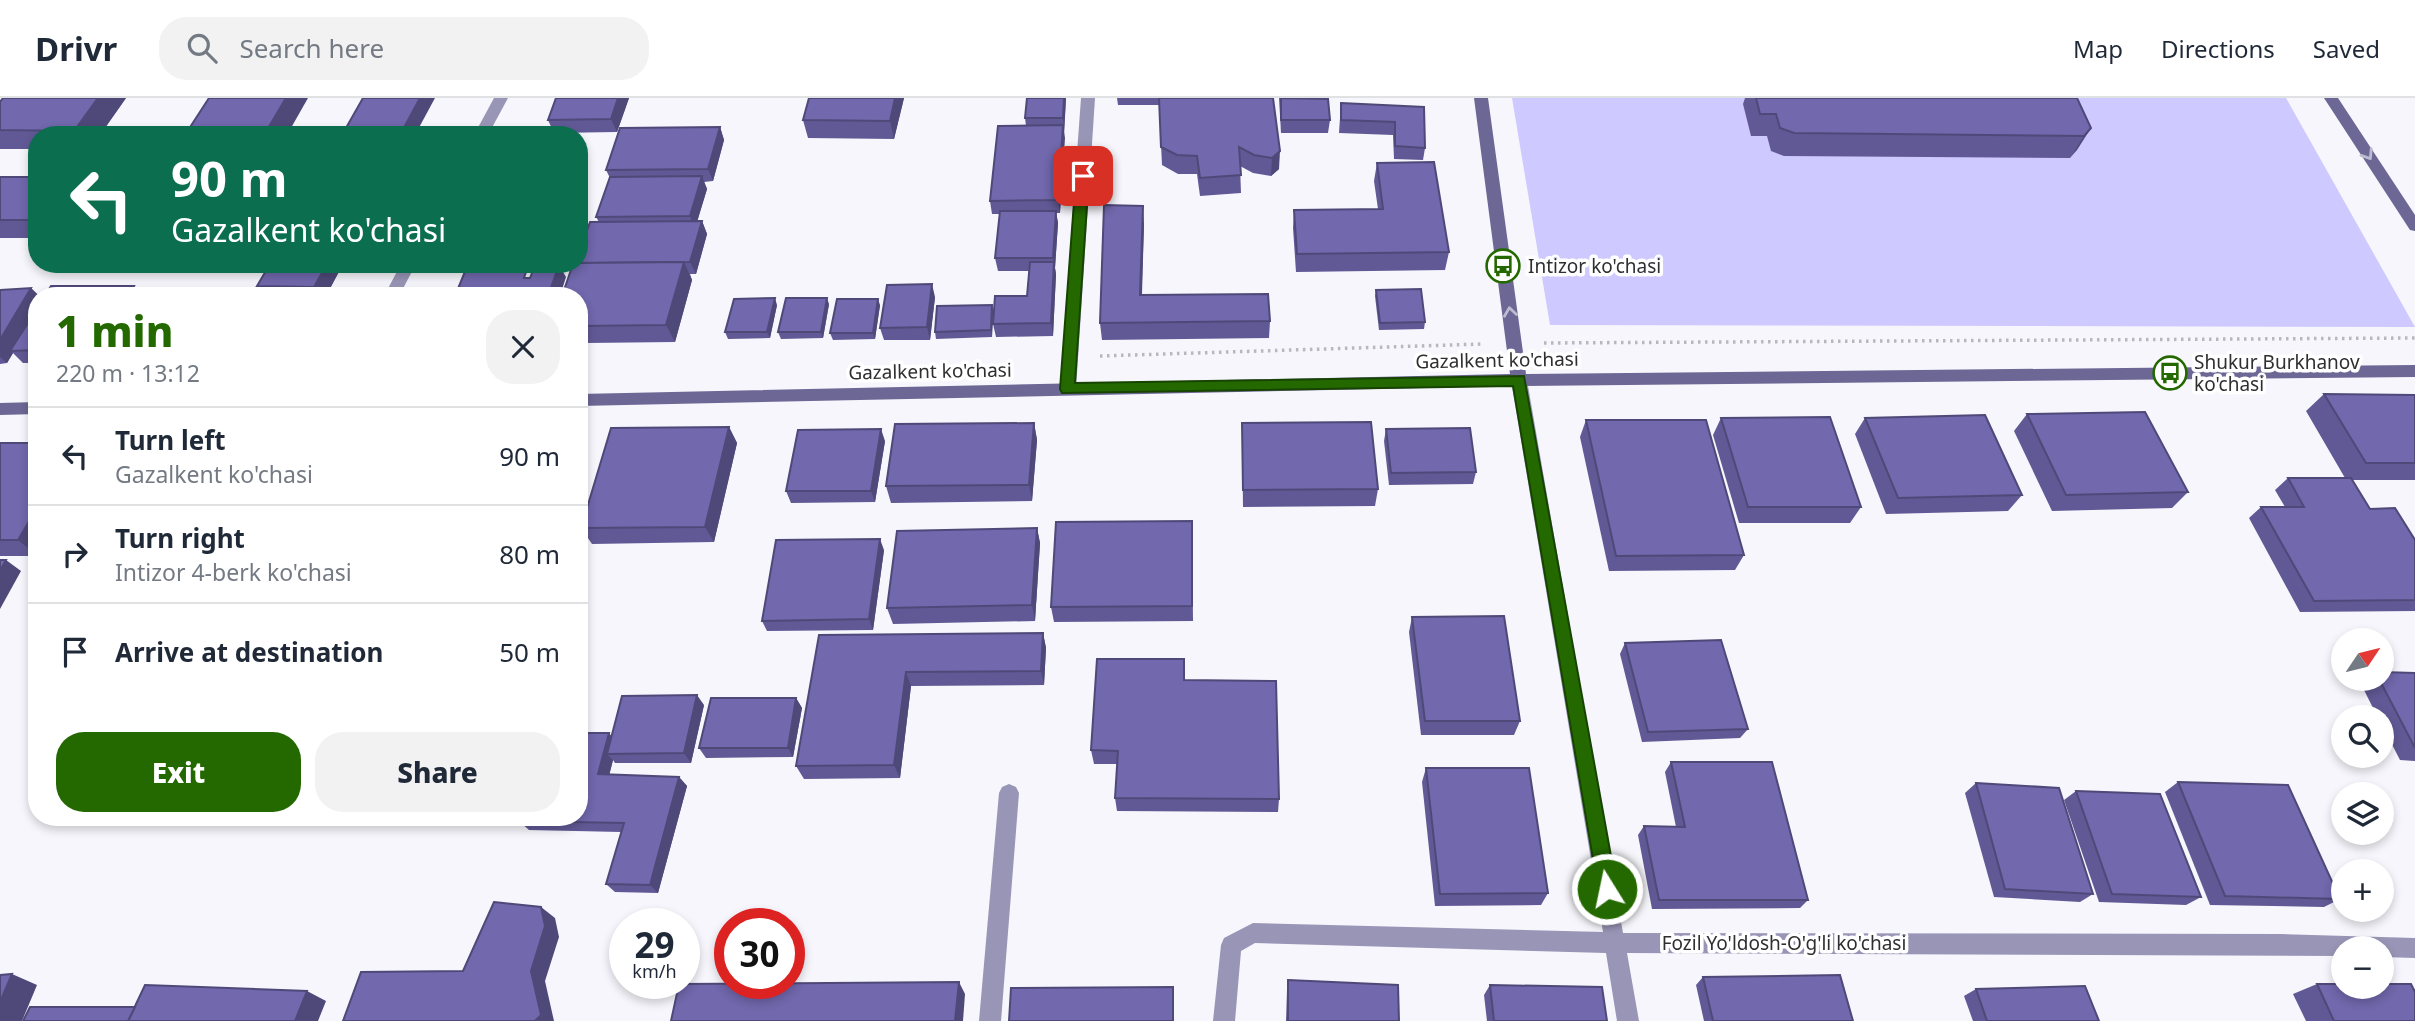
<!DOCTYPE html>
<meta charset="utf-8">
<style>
:root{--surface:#fff;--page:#f2f2f3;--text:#1f2937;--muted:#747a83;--line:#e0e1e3;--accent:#246900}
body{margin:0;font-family:"Noto Sans",sans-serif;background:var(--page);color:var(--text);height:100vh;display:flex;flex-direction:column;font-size:26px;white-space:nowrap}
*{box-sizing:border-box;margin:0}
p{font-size:23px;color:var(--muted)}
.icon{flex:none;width:38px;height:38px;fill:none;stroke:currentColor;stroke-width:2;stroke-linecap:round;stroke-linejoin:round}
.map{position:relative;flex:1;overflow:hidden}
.sheet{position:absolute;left:28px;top:189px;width:560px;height:539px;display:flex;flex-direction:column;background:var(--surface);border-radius:28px;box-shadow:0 4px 10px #0003}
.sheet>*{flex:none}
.guide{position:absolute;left:28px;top:28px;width:560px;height:147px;border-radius:28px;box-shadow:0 4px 10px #0003;background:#0b6e4f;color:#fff;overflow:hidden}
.needle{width:46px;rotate:55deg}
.fabs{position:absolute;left:2331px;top:530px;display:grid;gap:14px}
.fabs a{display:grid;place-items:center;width:63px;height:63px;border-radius:50%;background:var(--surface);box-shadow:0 4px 10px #0003;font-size:35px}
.speed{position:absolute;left:609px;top:810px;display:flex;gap:14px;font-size:35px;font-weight:700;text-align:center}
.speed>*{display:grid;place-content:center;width:91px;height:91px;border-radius:50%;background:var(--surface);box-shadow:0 4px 10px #0003;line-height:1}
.speed small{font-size:18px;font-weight:400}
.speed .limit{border:10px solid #d22;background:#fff;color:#111}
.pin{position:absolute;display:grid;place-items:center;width:60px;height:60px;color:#fff;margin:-30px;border-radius:14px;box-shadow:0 4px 10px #0006}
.me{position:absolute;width:77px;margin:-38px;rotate:350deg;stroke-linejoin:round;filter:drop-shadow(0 0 5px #0008)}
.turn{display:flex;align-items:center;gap:24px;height:147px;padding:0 28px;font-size:32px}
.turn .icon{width:91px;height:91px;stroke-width:2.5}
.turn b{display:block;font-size:49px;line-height:60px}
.round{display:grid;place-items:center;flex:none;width:74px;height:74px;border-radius:28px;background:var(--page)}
.headline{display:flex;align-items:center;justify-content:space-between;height:119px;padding:0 28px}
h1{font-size:42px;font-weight:800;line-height:52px;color:var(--accent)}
.action{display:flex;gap:14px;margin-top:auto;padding:14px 28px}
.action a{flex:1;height:80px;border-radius:28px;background:var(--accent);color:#fff;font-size:28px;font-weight:800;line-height:80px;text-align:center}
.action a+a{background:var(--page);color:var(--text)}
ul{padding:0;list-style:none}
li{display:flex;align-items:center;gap:21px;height:98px;padding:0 28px;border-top:2px solid var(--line)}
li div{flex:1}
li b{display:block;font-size:26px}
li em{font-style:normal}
header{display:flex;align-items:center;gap:42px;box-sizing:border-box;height:98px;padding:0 35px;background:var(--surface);border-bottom:2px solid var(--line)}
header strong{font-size:33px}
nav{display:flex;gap:38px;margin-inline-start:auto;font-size:24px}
.search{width:490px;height:63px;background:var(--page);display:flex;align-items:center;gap:18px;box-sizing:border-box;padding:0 24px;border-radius:28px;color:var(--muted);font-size:26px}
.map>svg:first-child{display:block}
.green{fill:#cec9fe}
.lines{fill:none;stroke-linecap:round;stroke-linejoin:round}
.path{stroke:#b7b7bc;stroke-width:3.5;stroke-dasharray:2.5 4.5;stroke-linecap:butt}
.lane{fill:#9895b6;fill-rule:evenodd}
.street{fill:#9895b6;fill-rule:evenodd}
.secondary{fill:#6c6795;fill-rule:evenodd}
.wall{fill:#615995}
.shaded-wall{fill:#4f4979}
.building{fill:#7168ad;stroke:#4f4979;stroke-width:2}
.oneway{stroke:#bdbbcf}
.route{fill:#246900;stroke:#174400;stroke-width:2}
.labels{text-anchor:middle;stroke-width:7;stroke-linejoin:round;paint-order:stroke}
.poi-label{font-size:19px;fill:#2f2f31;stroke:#fff;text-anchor:start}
.street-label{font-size:19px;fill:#2f2f31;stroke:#fff}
</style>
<header>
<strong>Drivr</strong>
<div class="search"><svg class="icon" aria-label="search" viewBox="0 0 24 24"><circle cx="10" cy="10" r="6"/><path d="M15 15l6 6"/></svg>Search here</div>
<nav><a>Map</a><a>Directions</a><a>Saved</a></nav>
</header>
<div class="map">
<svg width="2415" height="923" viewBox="0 0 2415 923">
<rect width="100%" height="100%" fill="#f6f6fc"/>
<polygon class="green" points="1512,0 2286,0 2415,229 1550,227"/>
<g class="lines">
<g class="path">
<polyline points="1544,245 2415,240"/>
<polyline points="1100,258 1483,246"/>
</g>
<polygon class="lane" points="1009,686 1016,689 1019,695 1001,923 979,923 999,695 1002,689"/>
<g class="street">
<polygon points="494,0 508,0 488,37 474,37"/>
<polygon points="1081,0 1095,0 1076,291 1068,297 1060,291"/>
<polygon points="401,166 416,166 399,198 384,198"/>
<polygon points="1519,276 1527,282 1623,835 2281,836 2415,840 2415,860 2382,859 2382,850 2343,850 2343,858 1627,855 1639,923 1617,923 1606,855 1255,845 1241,853 1235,923 1213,923 1221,847 1224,840 1253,825 1603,834 1511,282"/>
</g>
<g class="secondary">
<polygon points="1474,0 1488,0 1526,276 2415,267 2415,279 1519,288 579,308 579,296 1510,276"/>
<polygon points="2324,0 2338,0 2415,117 2415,133 2410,132"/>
<polygon points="37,304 37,316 0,317 0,305"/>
</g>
</g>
<g class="wall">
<polygon points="126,0 100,37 37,37 37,51 0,51 0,4"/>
<polygon points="556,0 629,0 617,34 554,35 548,22"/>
<polygon points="904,0 894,41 808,40 803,22"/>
<polygon points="1027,0 1066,0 1060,115 1056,115 1058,125 1055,170 1056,176 1053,238 996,239 993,226 1027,198 1029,173 998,173 995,160 1000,116 992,116 990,103 1026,28 1025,20"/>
<polygon points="1117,0 1273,0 1279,71 1271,78 1253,75 1240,68 1241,95 1200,98 1197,76 1178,76 1162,67 1159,7 1118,7"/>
<polygon points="1279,0 1314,0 1330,22 1328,35 1281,35"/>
<polygon points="1745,0 2077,0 2091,30 2070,60 1784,58 1771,53 1767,38 1751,38 1743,6"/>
<polygon points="1341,5 1424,9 1425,50 1423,62 1394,61 1393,37 1339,35"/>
<polygon points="720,29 724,42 713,83 704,84 707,91 697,123 702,123 707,136 696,176 690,176 692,182 675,244 586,245 579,264 579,166 599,124 596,119 610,80 606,72"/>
<polygon points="1377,65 1449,154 1445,172 1296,174 1293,130 1294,112 1378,111 1374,83"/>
<rect x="0" y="79" width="37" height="61"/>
<polygon points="1144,126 1142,197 1270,223 1269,240 1102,242 1100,225"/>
<polygon points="270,166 343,166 326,198 265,198 257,188"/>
<polygon points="31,190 39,198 37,198 37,265 23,265 13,255 7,265 0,266 0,192"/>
<polygon points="1376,192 1425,224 1424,231 1379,232 1375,198"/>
<polygon points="935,199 930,242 884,242 880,230"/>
<polygon points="829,206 823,240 781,241 778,234"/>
<polygon points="777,207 770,240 728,241 725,234"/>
<polygon points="880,207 875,241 833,242 830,235"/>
<polygon points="992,207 993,213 992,239 936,241 935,234"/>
<polygon points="2324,296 2415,297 2415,382 2352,382 2370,411 2415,442 2415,513 2300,514 2249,420 2261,409 2285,409 2275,392 2288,380 2345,380 2306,313"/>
<polygon points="2027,316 2188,394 2172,410 2052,413 2014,333"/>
<polygon points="1721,320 1861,409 1850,425 1739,425 1713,337"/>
<polygon points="1865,320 2022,397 2008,413 1886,416 1855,336"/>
<polygon points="1586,322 1744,457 1735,472 1609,473 1580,339"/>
<polygon points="1034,325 1037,342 1032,403 891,405 886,388"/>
<polygon points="1242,325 1378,391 1375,408 1243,409"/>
<polygon points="729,329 737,345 714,444 592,446 581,430"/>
<polygon points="1386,331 1476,374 1473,386 1389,387 1384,343"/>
<polygon points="885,343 875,404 791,405 786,393"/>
<rect x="0" y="345" width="37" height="113"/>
<polygon points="1192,423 1193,523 1054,524 1051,509"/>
<polygon points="1037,430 1040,445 1035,523 893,526 887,510"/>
<polygon points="884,452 873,532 767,533 762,523"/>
<polygon points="1412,519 1520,623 1514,637 1421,637 1409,534"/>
<polygon points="1043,535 1046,550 1044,587 911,588 900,680 804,681 796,668 819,537"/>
<polygon points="1625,545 1748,631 1740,640 1642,644 1620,556"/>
<polygon points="2415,575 2415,663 2400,662 2382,627 2382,620 2378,620 2360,584 2364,581 2382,581"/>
<polygon points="1185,582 1279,701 1278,714 1117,713 1115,700 1117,666 1094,666 1091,652"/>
<polygon points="796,600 802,610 793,659 706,660 699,650"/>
<polygon points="704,607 691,665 615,665 613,662 609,677 679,679 687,688 658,795 615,794 606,786 621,734 529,732 519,723 612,639"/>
<polygon points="1671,664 1808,802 1800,810 1652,811 1638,737 1644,728 1676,729 1665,674"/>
<polygon points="1426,670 1548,795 1541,807 1435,808 1422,684"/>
<polygon points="2178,684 2340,801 2324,809 2210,807 2165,694"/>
<polygon points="1976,685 2093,796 2080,804 1994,799 1965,695"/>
<polygon points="2076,693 2201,799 2186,807 2099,804 2064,702"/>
<polygon points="1703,879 1853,923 1704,923 1696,887"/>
<polygon points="1288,882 1399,923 1286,923 1287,892"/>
<polygon points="2317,886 2415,891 2415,923 2306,923 2293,896"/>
<polygon points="1490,887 1607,923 1487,923 1484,897"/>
<polygon points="1976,891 2099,923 1973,923 1964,898"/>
</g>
<g class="shaded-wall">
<polygon points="98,0 126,0 100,37 78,37 74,33"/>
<polygon points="286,0 308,0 287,37 264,37"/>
<polygon points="420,0 435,0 415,37 400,37"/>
<polygon points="618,0 629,0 617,34 611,21"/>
<polygon points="895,0 904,0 894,41 890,23"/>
<polygon points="1064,0 1066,0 1064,33 1063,20"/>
<polygon points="1063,27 1065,40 1060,115 1058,102"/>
<polygon points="720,29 724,42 713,83 708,71"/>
<polygon points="2091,30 2077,52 2070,60 2084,38"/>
<polygon points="1280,53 1279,71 1271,78 1272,60"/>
<polygon points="702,78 707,91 695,131 690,118"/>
<polygon points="1143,108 1144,126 1141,214 1140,197"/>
<polygon points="1056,113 1058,125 1055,170 1056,176 1053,238 1051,225 1054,167 1053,160"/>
<polygon points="702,123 707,136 696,176 690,164"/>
<polygon points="684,164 692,182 675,244 666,227"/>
<polygon points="327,166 343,166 326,198 320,198 314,189"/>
<polygon points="500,166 512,166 504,187 497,174"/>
<polygon points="559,167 566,179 560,198 548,198"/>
<polygon points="932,186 935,199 930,242 927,229"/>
<polygon points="134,188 143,198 128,198"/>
<polygon points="31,190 39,198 37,198 37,215 10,253 13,255 7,265 0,259 0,242"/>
<polygon points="239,191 245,198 235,198"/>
<polygon points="775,200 777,207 770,240 767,234"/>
<polygon points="827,200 829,206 823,240 821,234"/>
<polygon points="878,201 880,207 875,241 873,235"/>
<polygon points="992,207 993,213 992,239 991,232"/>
<polygon points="579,233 586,245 579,264"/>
<polygon points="1034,325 1037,342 1032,403 1029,387"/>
<polygon points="729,329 737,345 714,444 705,429"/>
<polygon points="881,331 885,343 875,404 871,393"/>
<polygon points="37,410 37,457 18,442"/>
<polygon points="1037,430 1040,445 1035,523 1032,507"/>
<polygon points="880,441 884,452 873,532 869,521"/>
<polygon points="6,462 21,473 0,511 0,473"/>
<polygon points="1043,535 1046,550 1044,587 1041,573"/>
<polygon points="906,574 911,588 900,680 894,667"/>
<polygon points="697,597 704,607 691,665 684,655"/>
<polygon points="796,600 802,610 793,659 788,650"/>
<polygon points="609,635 617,645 607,656 613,662 607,686 598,676"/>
<polygon points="679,679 687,688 658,795 650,787"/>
<polygon points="541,809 555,820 559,839 545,883 554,923 535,923 531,873"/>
<polygon points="12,876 37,887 22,923 0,923 0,904"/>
<polygon points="959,884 965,896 963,923 955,923"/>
<polygon points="307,893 326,903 318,923 295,923"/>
</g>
<g class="building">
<polygon points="3,0 98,0 74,33 0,32 0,4"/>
<polygon points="209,0 286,0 264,37 185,37"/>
<polygon points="363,0 420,0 400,37 342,37"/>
<polygon points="556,0 618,0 611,21 548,22"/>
<polygon points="809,0 895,0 890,23 803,22"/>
<polygon points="1027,0 1064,0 1063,20 1025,20"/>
<polygon points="1159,0 1273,0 1280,53 1272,60 1254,57 1239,49 1241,77 1200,80 1197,58 1177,57 1161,49"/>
<polygon points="1281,0 1328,1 1330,22 1281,22"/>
<polygon points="1756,0 2077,0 2091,30 2084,38 1794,35 1780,30 1776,16 1760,16"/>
<polygon points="1341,5 1424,9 1425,50 1395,48 1395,24 1341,22"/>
<polygon points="1063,27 1058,102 990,103 998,28"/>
<polygon points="720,29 708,71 606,72 620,30"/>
<polygon points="1434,64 1449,154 1297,156 1294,112 1383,111 1377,65"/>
<polygon points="702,78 690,118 596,119 610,79"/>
<rect x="0" y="79" width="37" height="43"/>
<polygon points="1104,107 1143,108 1140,197 1268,196 1270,223 1100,225"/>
<polygon points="1000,113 1056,113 1053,160 995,160"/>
<polygon points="702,123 690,164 579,165 579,155 590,124"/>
<polygon points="684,164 666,227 579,228 579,198 562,198 573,166 579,166 579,165"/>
<polygon points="1030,164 1054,164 1051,225 993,226 995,198 1027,198"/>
<polygon points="270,166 327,166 314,189 257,188"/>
<polygon points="468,166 500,166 497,174 526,174 524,180 530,180 535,167 559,167 548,198 455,198"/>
<polygon points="932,186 927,229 880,230 887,187"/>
<polygon points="51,188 134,188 128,198 45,198"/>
<polygon points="31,190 0,242 0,192"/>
<polygon points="156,191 239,191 235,198 152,198"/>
<polygon points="1421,191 1425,224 1380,225 1376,192"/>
<polygon points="775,200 767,234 725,234 734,201"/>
<polygon points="786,200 827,200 821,234 778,234"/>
<polygon points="837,201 878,201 873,235 830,235"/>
<polygon points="992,207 991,232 935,234 937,208"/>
<polygon points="37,211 37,252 10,253"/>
<polygon points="2324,296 2415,297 2415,365 2366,365"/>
<polygon points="2145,314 2188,394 2066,397 2027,316"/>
<polygon points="1985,317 2022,397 1898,400 1865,320"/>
<polygon points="1830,319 1861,409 1748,409 1721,320"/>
<polygon points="1586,322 1706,322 1744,457 1616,458"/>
<polygon points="1371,324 1378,391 1243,392 1242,325"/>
<polygon points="1034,325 1029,387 886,388 895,326"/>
<polygon points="729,329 705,429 581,430 611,330"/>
<polygon points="1470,330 1476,374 1391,375 1386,331"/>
<polygon points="881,331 871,393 786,393 798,332"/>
<polygon points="0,345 37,345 37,410 18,442 0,442"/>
<polygon points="2288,380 2351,380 2370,411 2395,410 2415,442 2415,502 2314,503 2261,409 2304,409"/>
<polygon points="1192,423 1192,508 1051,509 1056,424"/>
<polygon points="1037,430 1032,507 887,510 897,433"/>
<polygon points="880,441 869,521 762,523 776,442"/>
<polygon points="0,462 6,462 0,473"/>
<polygon points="1504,518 1520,623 1425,623 1412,519"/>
<polygon points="1043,535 1041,573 906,574 894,667 796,668 819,537"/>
<polygon points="1721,542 1748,631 1648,634 1625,545"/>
<polygon points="1097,561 1184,561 1184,582 1276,583 1279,701 1115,700 1118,653 1091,652"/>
<polygon points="2382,574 2415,575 2415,650 2379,581 2382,581"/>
<polygon points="697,597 684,655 607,656 622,598"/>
<polygon points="711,600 796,600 788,650 699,650"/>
<polygon points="579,635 609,635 598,676 679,679 650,787 606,786 624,725 519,723 520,719 579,719"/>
<polygon points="1671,664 1772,664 1808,802 1659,802 1644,728 1685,729"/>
<polygon points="1426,670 1529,670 1548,795 1440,796"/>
<polygon points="2178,684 2288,687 2340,801 2225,798"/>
<polygon points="1976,685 2059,690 2093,796 2005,791"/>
<polygon points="2076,693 2160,696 2201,799 2112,796"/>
<polygon points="494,804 541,809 545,828 531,873 541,917 535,923 343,923 361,874 463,873"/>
<polygon points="12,876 0,904 0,877"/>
<polygon points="1840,877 1853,923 1713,923 1703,879"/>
<polygon points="1288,882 1398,887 1399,923 1288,923"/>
<polygon points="959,884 955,923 671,923 679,886"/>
<polygon points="2317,886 2343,886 2343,889 2382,889 2382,886 2411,886 2415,894 2415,923 2334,923"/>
<polygon points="145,887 307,893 295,923 128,923"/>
<polygon points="1490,887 1602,889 1607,923 1494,923"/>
<polygon points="2085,888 2099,923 1987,923 1976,891"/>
<polygon points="1173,889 1173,923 1009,923 1011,890"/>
<polygon points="30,909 135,909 128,923 23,923"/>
</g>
<defs><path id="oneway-chevron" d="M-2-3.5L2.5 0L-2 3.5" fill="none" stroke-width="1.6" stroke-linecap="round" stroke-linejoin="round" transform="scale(1.75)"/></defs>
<g class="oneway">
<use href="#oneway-chevron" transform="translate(2368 57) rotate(57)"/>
<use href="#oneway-chevron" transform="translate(1510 214) rotate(-98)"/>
</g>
<polygon class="route" points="1083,73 1089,78 1075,285 1524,278 1617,791 1614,797 1607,800 1601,797 1598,791 1513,288 1062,295 1060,291 1076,78"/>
<defs>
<symbol id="bus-ring" viewBox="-11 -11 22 22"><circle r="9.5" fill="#fff" stroke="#246900" stroke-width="1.5"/><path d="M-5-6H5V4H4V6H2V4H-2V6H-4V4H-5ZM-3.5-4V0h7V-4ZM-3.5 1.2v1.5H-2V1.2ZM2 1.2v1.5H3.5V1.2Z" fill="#246900"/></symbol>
</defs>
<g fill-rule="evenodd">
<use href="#bus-ring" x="1484" y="149" width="38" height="38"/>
<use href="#bus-ring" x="2151" y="256" width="38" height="38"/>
</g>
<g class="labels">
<g class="poi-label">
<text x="1528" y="175">Intizor ko'chasi</text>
<text x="2194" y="271">Shukur Burkhanov<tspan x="2194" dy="22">ko'chasi</tspan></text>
</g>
<g class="street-label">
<text transform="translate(1497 262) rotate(-1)" y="7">Gazalkent ko'chasi</text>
<text transform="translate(930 273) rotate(-1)" y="7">Gazalkent ko'chasi</text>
<text x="1784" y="852">Fozil Yo'ldosh-O'g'li ko'chasi</text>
</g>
</g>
</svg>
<div class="fabs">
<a><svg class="needle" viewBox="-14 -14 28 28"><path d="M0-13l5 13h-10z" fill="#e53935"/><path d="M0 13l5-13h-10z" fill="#747a83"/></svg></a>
<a><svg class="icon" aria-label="search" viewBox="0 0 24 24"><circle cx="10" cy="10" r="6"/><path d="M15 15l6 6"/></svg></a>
<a><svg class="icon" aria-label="layers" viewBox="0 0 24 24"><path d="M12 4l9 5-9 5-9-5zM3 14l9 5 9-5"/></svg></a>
<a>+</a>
<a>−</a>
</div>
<div class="speed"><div>29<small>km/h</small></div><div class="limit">30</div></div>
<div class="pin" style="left:1083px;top:78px;background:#d93025"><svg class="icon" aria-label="arrive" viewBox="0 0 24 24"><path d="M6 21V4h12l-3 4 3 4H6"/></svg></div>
<svg class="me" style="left:1607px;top:791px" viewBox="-20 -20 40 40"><circle r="17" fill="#246900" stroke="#fff" stroke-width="3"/><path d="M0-11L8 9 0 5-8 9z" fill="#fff"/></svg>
<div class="guide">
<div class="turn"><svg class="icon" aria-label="left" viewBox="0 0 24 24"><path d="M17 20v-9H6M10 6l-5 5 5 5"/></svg><div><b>90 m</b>Gazalkent ko'chasi</div></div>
</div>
<section class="sheet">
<div class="headline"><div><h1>1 min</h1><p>220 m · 13:12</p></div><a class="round"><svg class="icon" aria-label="close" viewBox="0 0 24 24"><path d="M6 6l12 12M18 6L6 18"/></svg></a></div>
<ul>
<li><svg class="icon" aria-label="left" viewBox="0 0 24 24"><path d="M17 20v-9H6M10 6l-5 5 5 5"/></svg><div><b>Turn left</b><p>Gazalkent ko'chasi</p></div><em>90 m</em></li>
<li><svg class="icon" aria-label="right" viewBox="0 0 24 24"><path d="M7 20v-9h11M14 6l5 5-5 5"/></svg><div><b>Turn right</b><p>Intizor 4-berk ko'chasi</p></div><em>80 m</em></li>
<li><svg class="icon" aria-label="arrive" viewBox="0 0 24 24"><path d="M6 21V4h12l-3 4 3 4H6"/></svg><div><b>Arrive at destination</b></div><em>50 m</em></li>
</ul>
<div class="action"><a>Exit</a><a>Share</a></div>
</section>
</div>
